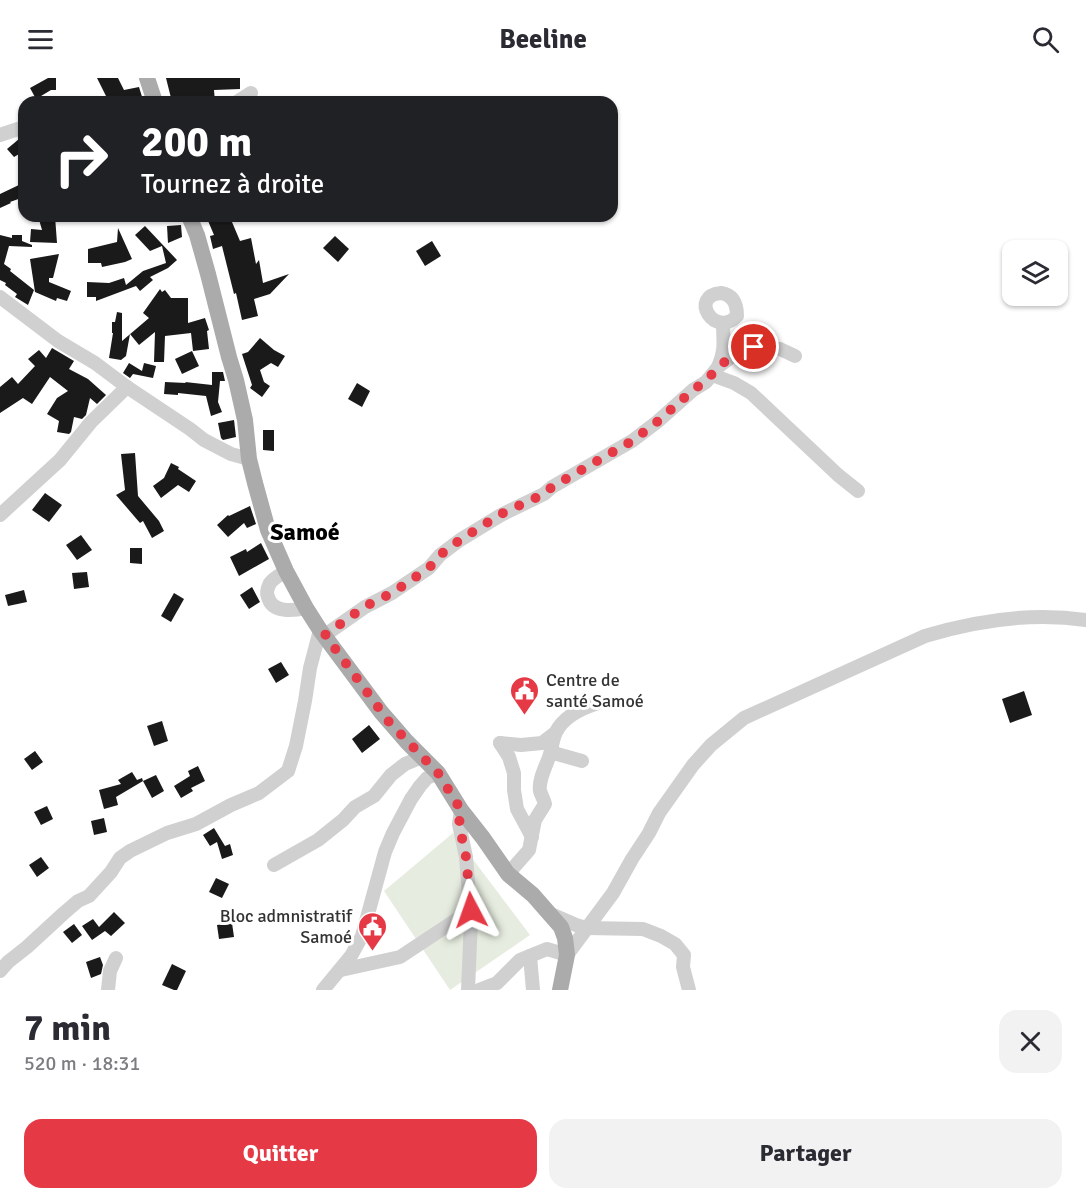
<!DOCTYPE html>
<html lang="fr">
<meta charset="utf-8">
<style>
:root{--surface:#fff;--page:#f2f2f3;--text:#2b2b33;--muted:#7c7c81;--accent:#e63946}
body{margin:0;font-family:Signika,sans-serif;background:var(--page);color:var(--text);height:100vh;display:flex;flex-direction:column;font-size:22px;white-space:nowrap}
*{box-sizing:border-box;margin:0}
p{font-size:20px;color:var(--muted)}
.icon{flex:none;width:33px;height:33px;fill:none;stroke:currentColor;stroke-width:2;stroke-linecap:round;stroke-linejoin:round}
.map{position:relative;height:912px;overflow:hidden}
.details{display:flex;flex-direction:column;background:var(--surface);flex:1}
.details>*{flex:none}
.hud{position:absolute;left:18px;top:18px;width:600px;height:126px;border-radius:18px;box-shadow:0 2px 4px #0004;background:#202124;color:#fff;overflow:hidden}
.controls{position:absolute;left:1002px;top:162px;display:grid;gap:12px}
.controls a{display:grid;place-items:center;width:66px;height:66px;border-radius:12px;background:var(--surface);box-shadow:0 2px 4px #0004;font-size:30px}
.pin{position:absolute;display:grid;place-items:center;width:51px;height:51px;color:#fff;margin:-26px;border:3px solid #fff;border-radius:50%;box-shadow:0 2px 6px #0007}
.me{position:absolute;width:66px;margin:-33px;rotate:356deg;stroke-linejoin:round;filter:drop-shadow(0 0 4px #0008)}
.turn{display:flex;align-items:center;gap:21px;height:126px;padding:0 24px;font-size:27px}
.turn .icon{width:78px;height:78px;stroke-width:2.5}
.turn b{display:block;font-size:42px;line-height:51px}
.round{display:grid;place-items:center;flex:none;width:63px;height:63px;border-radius:18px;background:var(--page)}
.summary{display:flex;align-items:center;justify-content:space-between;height:102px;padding:0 24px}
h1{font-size:36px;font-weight:700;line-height:45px}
.action{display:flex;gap:12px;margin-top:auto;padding:12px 24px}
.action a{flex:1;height:69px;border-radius:18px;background:var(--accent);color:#fff;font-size:24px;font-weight:700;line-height:69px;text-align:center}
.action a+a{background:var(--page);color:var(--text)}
header{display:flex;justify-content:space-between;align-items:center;height:78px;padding:0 24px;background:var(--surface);font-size:27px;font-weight:700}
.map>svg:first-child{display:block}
.green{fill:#e6ecdf}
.building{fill:#1a1a1a}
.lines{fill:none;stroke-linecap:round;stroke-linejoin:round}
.minor{stroke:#d0d0d0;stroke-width:14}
.major{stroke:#ababab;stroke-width:16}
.route{stroke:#e63946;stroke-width:10;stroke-dasharray:0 18}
.labels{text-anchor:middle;stroke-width:6;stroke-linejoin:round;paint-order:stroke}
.poi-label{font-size:18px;fill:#333;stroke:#fff;text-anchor:start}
.district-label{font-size:24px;font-weight:bold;fill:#000;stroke:#fff}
</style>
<header><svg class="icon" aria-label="menu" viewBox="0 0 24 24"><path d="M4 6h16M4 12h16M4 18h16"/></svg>Beeline<svg class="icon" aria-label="search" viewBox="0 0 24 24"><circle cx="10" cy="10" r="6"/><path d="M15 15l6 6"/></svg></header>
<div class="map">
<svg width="1086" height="912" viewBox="0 0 1086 912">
<rect width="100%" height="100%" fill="#fff"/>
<polygon class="green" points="453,755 530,857 450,912 384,813"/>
<g class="building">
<polygon points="48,0 56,0 56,12 51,12 36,21 30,10"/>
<polygon points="97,0 118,0 124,12 139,9 143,22 135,24 109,24"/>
<polygon points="166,0 240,0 240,11 214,12 215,24 202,24 183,20 172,24"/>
<polygon points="19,61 24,67 24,80 19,76 14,79 7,71"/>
<polygon points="21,106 24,119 10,124 11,125 0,130 0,116"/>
<polygon points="38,138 55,138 57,165 30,164 31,151 42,152"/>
<polygon points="206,138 237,138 232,144 240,163 251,160 256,186 259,182 263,205 289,196 270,216 254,221 258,238 242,242 236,215 234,216 222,168 213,171 210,158 214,157"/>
<polygon points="181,147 182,159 168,165 167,148"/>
<polygon points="145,148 177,182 168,190 150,199 153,202 140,213 136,208 96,223 96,219 87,219 87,204 109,205 124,200 126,207 143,193 166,185 162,168 150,173 135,157"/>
<polygon points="118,150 132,181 125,184 102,189 101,185 88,185 88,171 117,164"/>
<polygon points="0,157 12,160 12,157 22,157 22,163 32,167 32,169 9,168 4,186 11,191 10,193 34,212 28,227 15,219 17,216 5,207 6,205 0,202"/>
<polygon points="335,158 349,171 338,184 323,170"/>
<polygon points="432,163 441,178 425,188 416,173"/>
<polygon points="59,176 53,200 49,200 49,204 71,213 67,223 57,220 56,223 35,214 30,181"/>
<polygon points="160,211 162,214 165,212 171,220 188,220 188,245 205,240 209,252 207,253 209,271 193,273 191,255 165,258 164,284 154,284 155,254 139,267 130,256 126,278 121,282 109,280 113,255 112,255 112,244 115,244 117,234 122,235 122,263 149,240 143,235"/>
<polygon points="260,260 274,272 285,278 278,289 271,285 260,292 264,304 270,308 262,319 250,310 252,307 242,276 248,274"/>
<polygon points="52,270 74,283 69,291 88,301 106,317 97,326 90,320 86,337 82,341 74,339 71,354 69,356 57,354 59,343 47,336 57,320 68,313 50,299 32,326 23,320 0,335 0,309 12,299 18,306 35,288 28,281 39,272 46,280"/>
<polygon points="192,273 199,288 182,296 175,281"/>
<polygon points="129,285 142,293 144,285 156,288 153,300 133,296 130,300 123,295"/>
<polygon points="212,294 223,294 225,303 220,303 218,324 222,334 211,338 206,318 178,315 178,317 164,316 165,304 186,305 185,304 212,307"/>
<polygon points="357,305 370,313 362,329 348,321"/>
<polygon points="234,342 236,359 223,362 221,360 218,345"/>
<polygon points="263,352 274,352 274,373 263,372"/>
<polygon points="135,375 138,418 159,443 164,453 152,460 143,443 140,445 116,417 125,412 121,376"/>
<polygon points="171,385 179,389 178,391 196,403 189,414 178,407 161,420 153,408 164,400"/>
<polygon points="45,415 62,427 49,444 32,432"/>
<polygon points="250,428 256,446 247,450 244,445 228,459 217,447 228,437 229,438"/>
<polygon points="81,457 92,472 77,482 66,467"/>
<polygon points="261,465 269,481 239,498 230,479 246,471 247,474"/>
<polygon points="130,470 142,470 142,486 130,485"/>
<polygon points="87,494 89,509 74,511 72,495"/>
<polygon points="252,509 260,524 249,531 240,517"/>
<polygon points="24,512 27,524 8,528 5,517"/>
<polygon points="174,515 184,521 171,544 161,538"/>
<polygon points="281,584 289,597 276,605 268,591"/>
<polygon points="1024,613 1032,637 1010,645 1002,621"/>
<polygon points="162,643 168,663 154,668 147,648"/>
<polygon points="369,647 380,661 362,675 352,661"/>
<polygon points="35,673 43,684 32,692 24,681"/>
<polygon points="198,688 205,703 191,710 193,713 181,720 174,708 190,698 188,693"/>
<polygon points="132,694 137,702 142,700 143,703 116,719 118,727 104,731 99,712 121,706 118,702"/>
<polygon points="156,697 164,713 152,720 143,703"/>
<polygon points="47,728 53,741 41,747 34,734"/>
<polygon points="104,740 107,754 94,757 91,743"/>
<polygon points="214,750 225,768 230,766 233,777 222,781 217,764 210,768 203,757"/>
<polygon points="41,779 49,790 37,799 29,787"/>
<polygon points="216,800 229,806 222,820 209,814"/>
<polygon points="114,834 125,845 111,858 105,853 92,862 82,848 93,841 99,849"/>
<polygon points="232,845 234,859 219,861 217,847"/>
<polygon points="74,846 82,857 72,865 63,854"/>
<polygon points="100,879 103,887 101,896 91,900 86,884"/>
<polygon points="172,886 186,893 177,912 174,912 162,907"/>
</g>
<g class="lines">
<g class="minor">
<polyline points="237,24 251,15"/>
<polyline points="0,57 24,49"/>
<path d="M721,215c12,2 16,11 16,23 -22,23 -49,-20 -16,-23z"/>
<polyline points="0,219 58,263 95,285 127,309 190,351 204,362 231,376 249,381"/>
<path d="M718,289c8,-18 5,-26 5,-44"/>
<polyline points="712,297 734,305 751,315 838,397 858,413"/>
<polyline points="0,437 60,382 91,344 127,309"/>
<path d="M286,493c-6,4 -12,7 -16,12 -2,4 -4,10 -2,14 4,16 25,14 38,11"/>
<polyline points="325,557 365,529 392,515 429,490 440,477 460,462 501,437 544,416 552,409 632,363 657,344 693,312 706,304 718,289 731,279 755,269 766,269 780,271 795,278"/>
<polyline points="500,665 509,679 514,695 514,712 517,731 532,759"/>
<polyline points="500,665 521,667 542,665 555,655"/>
<polyline points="551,672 557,676 582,683"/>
<polyline points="461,732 459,746 466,779 471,842 468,912"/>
<polyline points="274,787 318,762 343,742 355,729 374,718 391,697 405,686 422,679"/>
<path d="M508,796l21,-24 6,-30 10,-16c-1,-5 -4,-9 -5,-13 -2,-12 7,-26 10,-37 2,-7 3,-16 6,-22 8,-16 26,-24 42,-29"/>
<polyline points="553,837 576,847 586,850 643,851 661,858 675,866 684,877 683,889 689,912"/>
<polyline points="530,878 533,912"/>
<polyline points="341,892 400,879 471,832"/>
<polyline points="0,893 8,884 27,869 64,835 78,823 89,818 111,794 120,780 130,773 167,755 196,746 231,727 259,715 288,693 296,668 305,623 310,590 320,552"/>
<polyline points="108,912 110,893 116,880"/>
<polyline points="323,912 351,878 362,858 385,774 393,755 411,721 420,708 427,700 438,695"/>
<path d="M479,912l18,-7 23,-23 27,-11 20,6 46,-62 19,-34 17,-26 10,-20 34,-48 18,-20 33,-27 181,-82c53,-16 106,-24 161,-16"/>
</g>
<g class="major">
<polyline points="147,0 155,24"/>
<polyline points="189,138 197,157 208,196 229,279 236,302 245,342 249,381 255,405 268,452 286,493 306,530 320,552 381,634 407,664 438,695 461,732 483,760 508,796 533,817 561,849 565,860 567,877 560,912"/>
</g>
</g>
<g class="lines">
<polyline class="route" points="471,832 466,779 459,746 461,732 438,695 389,644 325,557 364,529 392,515 429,490 440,477 460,462 501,436 544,416 552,409 632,363 657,344 693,312 706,303 718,289 731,279 754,269"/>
</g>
<defs>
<symbol id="civic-pin" viewBox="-11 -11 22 30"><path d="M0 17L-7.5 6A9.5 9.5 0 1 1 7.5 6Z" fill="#e63946" stroke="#fff"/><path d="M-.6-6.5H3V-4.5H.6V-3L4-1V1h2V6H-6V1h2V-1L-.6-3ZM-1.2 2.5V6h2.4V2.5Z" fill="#fff"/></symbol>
</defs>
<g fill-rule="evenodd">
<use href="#civic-pin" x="508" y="596" width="33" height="45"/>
<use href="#civic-pin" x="356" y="832" width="33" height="45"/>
</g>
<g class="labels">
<g class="poi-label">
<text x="546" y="608">Centre de<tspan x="546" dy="21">santé Samoé</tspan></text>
<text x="352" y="844" text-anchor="end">Bloc admnistratif<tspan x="352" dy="21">Samoé</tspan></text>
</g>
<g class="district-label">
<text x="305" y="462">Samoé</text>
</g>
</g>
</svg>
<div class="controls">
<a><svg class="icon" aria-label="layers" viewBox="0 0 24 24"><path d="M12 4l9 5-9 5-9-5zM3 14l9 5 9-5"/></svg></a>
</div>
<div class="pin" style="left:754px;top:269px;background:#d93025"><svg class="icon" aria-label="arrive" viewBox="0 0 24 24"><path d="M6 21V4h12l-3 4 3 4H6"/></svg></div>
<svg class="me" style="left:471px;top:832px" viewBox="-20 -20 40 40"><path d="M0-17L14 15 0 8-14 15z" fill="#e63946" stroke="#fff" stroke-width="4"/></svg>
<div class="hud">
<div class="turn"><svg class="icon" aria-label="right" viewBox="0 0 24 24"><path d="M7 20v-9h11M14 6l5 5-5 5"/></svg><div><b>200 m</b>Tournez à droite</div></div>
</div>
</div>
<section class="details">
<div class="summary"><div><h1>7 min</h1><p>520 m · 18:31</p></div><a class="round"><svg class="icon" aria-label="close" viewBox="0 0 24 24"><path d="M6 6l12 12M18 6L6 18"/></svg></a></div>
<div class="action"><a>Quitter</a><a>Partager</a></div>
</section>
